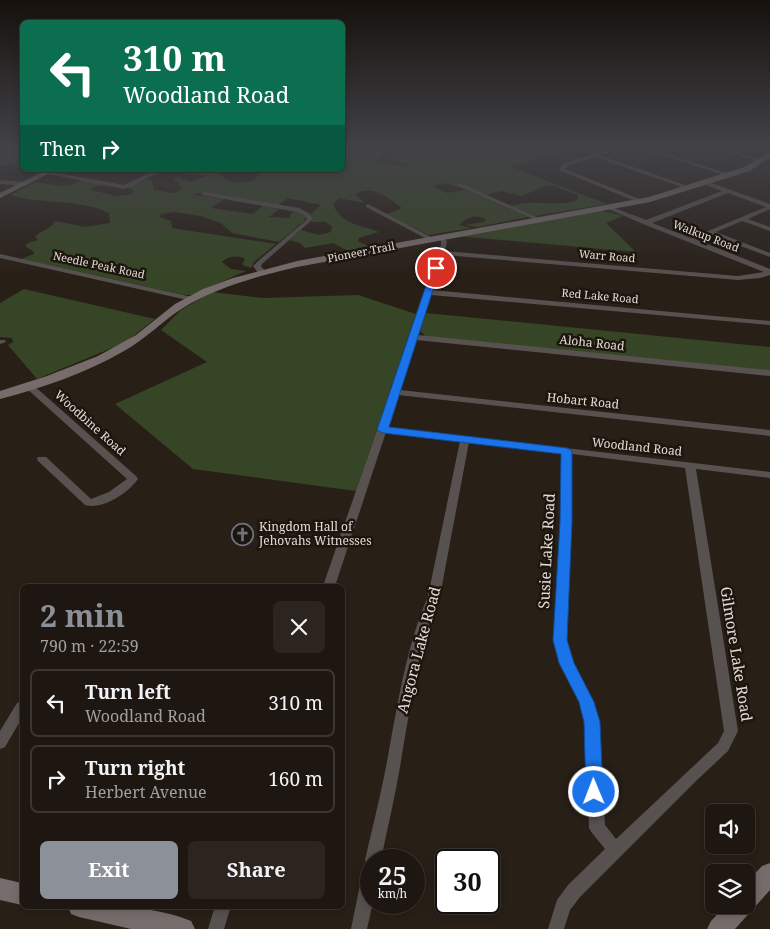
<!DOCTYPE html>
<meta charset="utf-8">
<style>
:root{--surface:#1e1711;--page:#2b241f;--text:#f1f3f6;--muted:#a19f9f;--line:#3c3631;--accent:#8c9099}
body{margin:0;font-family:"Noto Serif",serif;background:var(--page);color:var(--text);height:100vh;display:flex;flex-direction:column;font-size:19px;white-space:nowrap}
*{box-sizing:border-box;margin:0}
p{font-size:16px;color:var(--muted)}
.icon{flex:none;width:28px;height:28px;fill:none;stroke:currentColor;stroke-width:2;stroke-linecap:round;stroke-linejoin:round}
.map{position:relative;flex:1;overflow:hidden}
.details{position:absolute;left:20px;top:584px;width:325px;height:325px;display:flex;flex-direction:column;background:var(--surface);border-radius:8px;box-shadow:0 2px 8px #0003,0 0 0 1px var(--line)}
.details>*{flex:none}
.banner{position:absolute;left:20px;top:20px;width:325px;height:152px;border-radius:8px;box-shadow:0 2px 8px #0003,0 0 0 1px var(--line);background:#0b6e4f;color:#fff;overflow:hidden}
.controls{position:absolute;left:705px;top:804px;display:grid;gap:10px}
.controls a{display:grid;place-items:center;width:50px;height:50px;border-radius:8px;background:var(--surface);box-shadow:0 2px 8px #0003,0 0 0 1px var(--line);font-size:25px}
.speed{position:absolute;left:360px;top:849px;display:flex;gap:10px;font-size:25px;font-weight:700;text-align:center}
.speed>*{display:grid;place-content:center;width:65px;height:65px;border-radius:50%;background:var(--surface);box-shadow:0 2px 8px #0003,0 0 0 1px var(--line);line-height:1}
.speed small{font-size:12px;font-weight:400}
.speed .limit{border:2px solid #111;border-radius:8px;background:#fff;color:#111}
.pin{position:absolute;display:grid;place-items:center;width:42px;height:42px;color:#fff;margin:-21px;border:2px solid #fff;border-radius:50%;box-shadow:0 1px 5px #0007}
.me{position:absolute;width:55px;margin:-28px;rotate:359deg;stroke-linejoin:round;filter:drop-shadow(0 0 4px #0008)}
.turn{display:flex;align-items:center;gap:18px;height:105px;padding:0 20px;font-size:22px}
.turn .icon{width:65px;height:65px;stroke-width:2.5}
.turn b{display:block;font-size:35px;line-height:42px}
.then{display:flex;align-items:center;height:48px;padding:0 20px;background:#0003;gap:10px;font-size:19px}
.round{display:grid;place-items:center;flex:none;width:52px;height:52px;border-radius:8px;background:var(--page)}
.summary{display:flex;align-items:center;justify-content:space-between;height:85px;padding:0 20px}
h1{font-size:30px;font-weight:700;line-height:38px;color:var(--accent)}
.primary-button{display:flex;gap:10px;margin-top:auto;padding:10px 20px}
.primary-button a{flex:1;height:58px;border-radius:8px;background:var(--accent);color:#fff;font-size:20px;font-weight:700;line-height:58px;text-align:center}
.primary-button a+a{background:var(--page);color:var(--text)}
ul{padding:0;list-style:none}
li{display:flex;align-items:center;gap:15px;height:68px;margin:0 10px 8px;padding:0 10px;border:2px solid var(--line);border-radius:8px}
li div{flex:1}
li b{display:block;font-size:19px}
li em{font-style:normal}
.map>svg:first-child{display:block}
.green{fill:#364525}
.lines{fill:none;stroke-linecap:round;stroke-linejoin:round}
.street{fill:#575150;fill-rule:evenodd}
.secondary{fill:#766c6b;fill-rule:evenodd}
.route{fill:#1a73e8;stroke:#114b97}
.labels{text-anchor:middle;stroke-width:5;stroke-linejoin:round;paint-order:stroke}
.far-street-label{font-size:11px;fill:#e2dcd7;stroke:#1e160e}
.street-label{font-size:12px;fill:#e2dcd7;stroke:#1e160e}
.poi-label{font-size:12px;fill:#e2dcd7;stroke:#1e160e;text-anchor:start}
.near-street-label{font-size:15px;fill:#e2dcd7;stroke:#1e160e}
</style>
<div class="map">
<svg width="770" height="929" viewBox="0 0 770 929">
<rect width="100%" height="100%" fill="#281f17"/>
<g class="green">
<polygon points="0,147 22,147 22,168 11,164 0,166"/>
<path d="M343,147h50l-17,15 30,4 4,-1 -23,-7 14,-11h172l-62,20 96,37 -72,12 -24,-10c21,-8 44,2 66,-6l1,-5 -24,-9h-8l-25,10 -19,-5 -16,4 -42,-12 -12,3 15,7 19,-3 62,27 -51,10 -12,-2 19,-3 2,-3c-10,-5 -19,-2 -27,6l12,3 -42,7 -42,-21 15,-6c-14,-10 -29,-24 -47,-14l10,9 -26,-5 -6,6c8,21 28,21 46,28l-20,6 -1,3 12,6 -22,4 -15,-8 -28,5 -5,-5 -11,-3 12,-10 18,5 12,-3 1,-6 -7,-4h-15l3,-2 -2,-6 10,-9 -33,-7 -10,7 -70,-12h-12l-2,2 30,4 -13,9 42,6 10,-8 16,3 -10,8 20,1 4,-7 13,5 -2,5 -25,21 -47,-9 -11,-10 -20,-7 -27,-4 -13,2 -1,3 11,4 1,7 104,16 -22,18 -3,6 -9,-3 3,-6c-7,-4 -17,-3 -23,3l9,7 15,2 -54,24h-8l-163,-36 13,-5v-2l-9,-6 3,-3 10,-3 -3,-3c5,-7 16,-7 20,-16l30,6 25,-4 -1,-10c-31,-15 -67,-8 -99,-18l26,-13 23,4h10l12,-6 24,5 -10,1 -5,4 27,6 14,-2 3,-3 -6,-3 19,-9 6,3 1,8 20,3 9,-5 -4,-2v-3l-6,-4 4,-2 15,5 13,-6 -26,-4 45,-2 -4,3 4,6 10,4 20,-2 4,-7 -5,-4h89z"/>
<polygon points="600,210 623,216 606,223 636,252 457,236"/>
<polygon points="24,289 155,319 124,343 37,379 8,345 13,342 12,338 0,337 0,303"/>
<polygon points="212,292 263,298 358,295 416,314 356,491 193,469 115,404 207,362 161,330 181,310"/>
<polygon points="426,313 770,347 770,371 427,337 420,331"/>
</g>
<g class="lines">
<g class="street">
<polygon points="616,147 624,147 600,155 690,187 685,188 595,157 569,165 565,169 642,200 642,202 640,203 559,170 560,167 565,163"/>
<polygon points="637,147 645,147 732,175 727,176"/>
<polygon points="713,147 721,147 765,161 760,162"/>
<polygon points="156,170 163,170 133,186 124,189 43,173 46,171 124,185"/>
<polygon points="0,180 25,182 28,184 25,186 0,184"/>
<path d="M703,180l67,24v5l-22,10 22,8v4l-28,-10 -26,11 54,21v4l-59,-22 -14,5 73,29v6l-10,3 -22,2 -294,-25 -12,35 338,31v4l-339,-30 -13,40 352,35v6l-354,-36 -16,50 370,40v6l-372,-41 -11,32 383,45v6l-74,-9 42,262 -10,20 -32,30 -116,116 -10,13 -6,19h-16l9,-29 11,-15 37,-36 -13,-16 -3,-5 -4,-106 -6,-21 -19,-38 -6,-23 7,-118 1,-69 -93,-11 -29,154c-22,54 -30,113 -40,171 -5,31 -13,62 -19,93h-10v42h2l-6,27h-16l12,-59 4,-6 -2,-4c7,-31 15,-62 21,-93 11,-58 19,-117 42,-171l32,-155 -74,-9 -51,154h-12l118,-341v-4l-4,-4 5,-1 5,5 -2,10 293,25 26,-4 -121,-48 -39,-17 5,-1 37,14 76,-29 -21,-8 -1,-1zM728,193l38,14 -75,31 -39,-15zM572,454l113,14 39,263 -6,12 -102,96 -11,-14 -6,-103 -6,-21 -21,-38 -6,-23 5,-118z"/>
<polygon points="460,183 539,218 540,219 535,220 458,186 458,184"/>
<polygon points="204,192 299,208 310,214 313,219 262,264 261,266 266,272 262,274 259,274 253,266 257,262 304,222 307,219 305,216 297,212 202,195 201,194"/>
<polygon points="368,204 433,238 434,239 429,240 366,207 366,205"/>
<polygon points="0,254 192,297 196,299 192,301 0,258"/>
<polygon points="0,340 5,340 6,342 0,344"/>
<path d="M29,383l3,1 105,93 1,2c-10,14 -35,31 -53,26l-47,-44 -1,-2 1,-2h8l45,42 18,-7 18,-13 -101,-91 -1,-2 1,-2z"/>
<polygon points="22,701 22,718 5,747 0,749 0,731 17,703"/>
<polygon points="215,906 231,906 224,929 208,929"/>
</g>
<g class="secondary">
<path d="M770,152v5l-20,14 -100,31 -353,65c-39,9 -80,20 -114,41 -21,13 -37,31 -59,43 -38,22 -82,37 -124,48v-8l47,-15 51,-20 38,-21 39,-31 28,-15 30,-11 64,-17 352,-64 95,-30z"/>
<polygon points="46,170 56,170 0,198 0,193"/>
<polygon points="770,863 770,890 735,929 707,929 711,921 726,905 746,905 746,883 762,866"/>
<polygon points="0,878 22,883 22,905 0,900"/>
<path d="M68,906c41,0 84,-1 123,15l4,8h-64l-52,-12 -8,-3z"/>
</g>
</g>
<linearGradient id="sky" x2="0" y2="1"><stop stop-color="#16110d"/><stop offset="0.53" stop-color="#424247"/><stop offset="1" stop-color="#424247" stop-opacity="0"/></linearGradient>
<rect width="770" height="277" fill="url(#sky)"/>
<polygon class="route" points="436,266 440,268 389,427 567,448 572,451 572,522 567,640 574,663 594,702 600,722 603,792 600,797 594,799 588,797 586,792 584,722 579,702 559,663 553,640 560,522 561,454 383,433 377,430 432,268"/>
<defs>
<symbol id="church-ring" viewBox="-11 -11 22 22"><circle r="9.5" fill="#1e160e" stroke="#6b7280" stroke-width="1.5"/><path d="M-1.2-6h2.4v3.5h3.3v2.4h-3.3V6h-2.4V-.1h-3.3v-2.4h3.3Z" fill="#6b7280"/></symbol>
</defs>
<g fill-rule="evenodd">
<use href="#church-ring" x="230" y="522" width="25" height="25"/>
</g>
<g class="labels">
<g class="far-street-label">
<text transform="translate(706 236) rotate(21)" y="4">Walkup Road</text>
<text transform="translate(361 252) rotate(-11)" y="4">Pioneer Trail</text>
<text transform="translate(607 256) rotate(5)" y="4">Warr Road</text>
<text transform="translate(99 265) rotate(12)" y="4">Needle Peak Road</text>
<text transform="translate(600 296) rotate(5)" y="4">Red Lake Road</text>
</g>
<g class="street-label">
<text transform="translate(592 343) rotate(6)" y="4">Aloha Road</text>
<text transform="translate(583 401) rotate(6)" y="4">Hobart Road</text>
<text transform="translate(90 423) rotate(42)" y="4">Woodbine Road</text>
<text transform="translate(637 447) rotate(6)" y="4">Woodland Road</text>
</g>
<g class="poi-label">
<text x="259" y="531">Kingdom Hall of<tspan x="259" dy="14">Jehovahs Witnesses</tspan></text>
</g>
<g class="near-street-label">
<text transform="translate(547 551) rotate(-87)" y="5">Susie Lake Road</text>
<text transform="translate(419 650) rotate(-75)" y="5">Angora Lake Road</text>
<text transform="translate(736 654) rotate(81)" y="5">Gilmore Lake Road</text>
</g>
</g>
</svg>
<div class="controls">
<a><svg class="icon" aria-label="sound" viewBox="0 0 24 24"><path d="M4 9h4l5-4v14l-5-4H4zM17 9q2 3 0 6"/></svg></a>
<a><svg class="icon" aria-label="layers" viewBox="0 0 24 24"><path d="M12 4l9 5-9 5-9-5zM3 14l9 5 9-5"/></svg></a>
</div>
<div class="speed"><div>25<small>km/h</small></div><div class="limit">30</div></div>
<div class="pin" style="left:436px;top:268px;background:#d93025"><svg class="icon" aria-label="arrive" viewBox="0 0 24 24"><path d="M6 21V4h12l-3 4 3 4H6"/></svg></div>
<svg class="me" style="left:594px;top:792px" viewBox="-20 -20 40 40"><circle r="17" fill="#1a73e8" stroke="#fff" stroke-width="3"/><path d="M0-11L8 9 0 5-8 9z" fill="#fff"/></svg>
<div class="banner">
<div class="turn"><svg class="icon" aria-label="left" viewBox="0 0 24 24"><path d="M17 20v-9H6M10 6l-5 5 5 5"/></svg><div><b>310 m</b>Woodland Road</div></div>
<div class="then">Then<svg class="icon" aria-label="right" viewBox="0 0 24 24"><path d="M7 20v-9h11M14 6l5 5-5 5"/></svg></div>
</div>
<section class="details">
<div class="summary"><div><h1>2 min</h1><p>790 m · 22:59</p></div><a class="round"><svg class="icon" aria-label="close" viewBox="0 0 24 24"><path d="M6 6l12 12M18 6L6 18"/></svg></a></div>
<ul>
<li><svg class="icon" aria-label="left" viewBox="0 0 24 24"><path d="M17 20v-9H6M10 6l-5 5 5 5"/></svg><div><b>Turn left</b><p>Woodland Road</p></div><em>310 m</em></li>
<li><svg class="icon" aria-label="right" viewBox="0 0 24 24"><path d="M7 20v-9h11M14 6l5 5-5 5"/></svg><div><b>Turn right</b><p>Herbert Avenue</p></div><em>160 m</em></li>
</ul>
<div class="primary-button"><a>Exit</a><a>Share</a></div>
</section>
</div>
